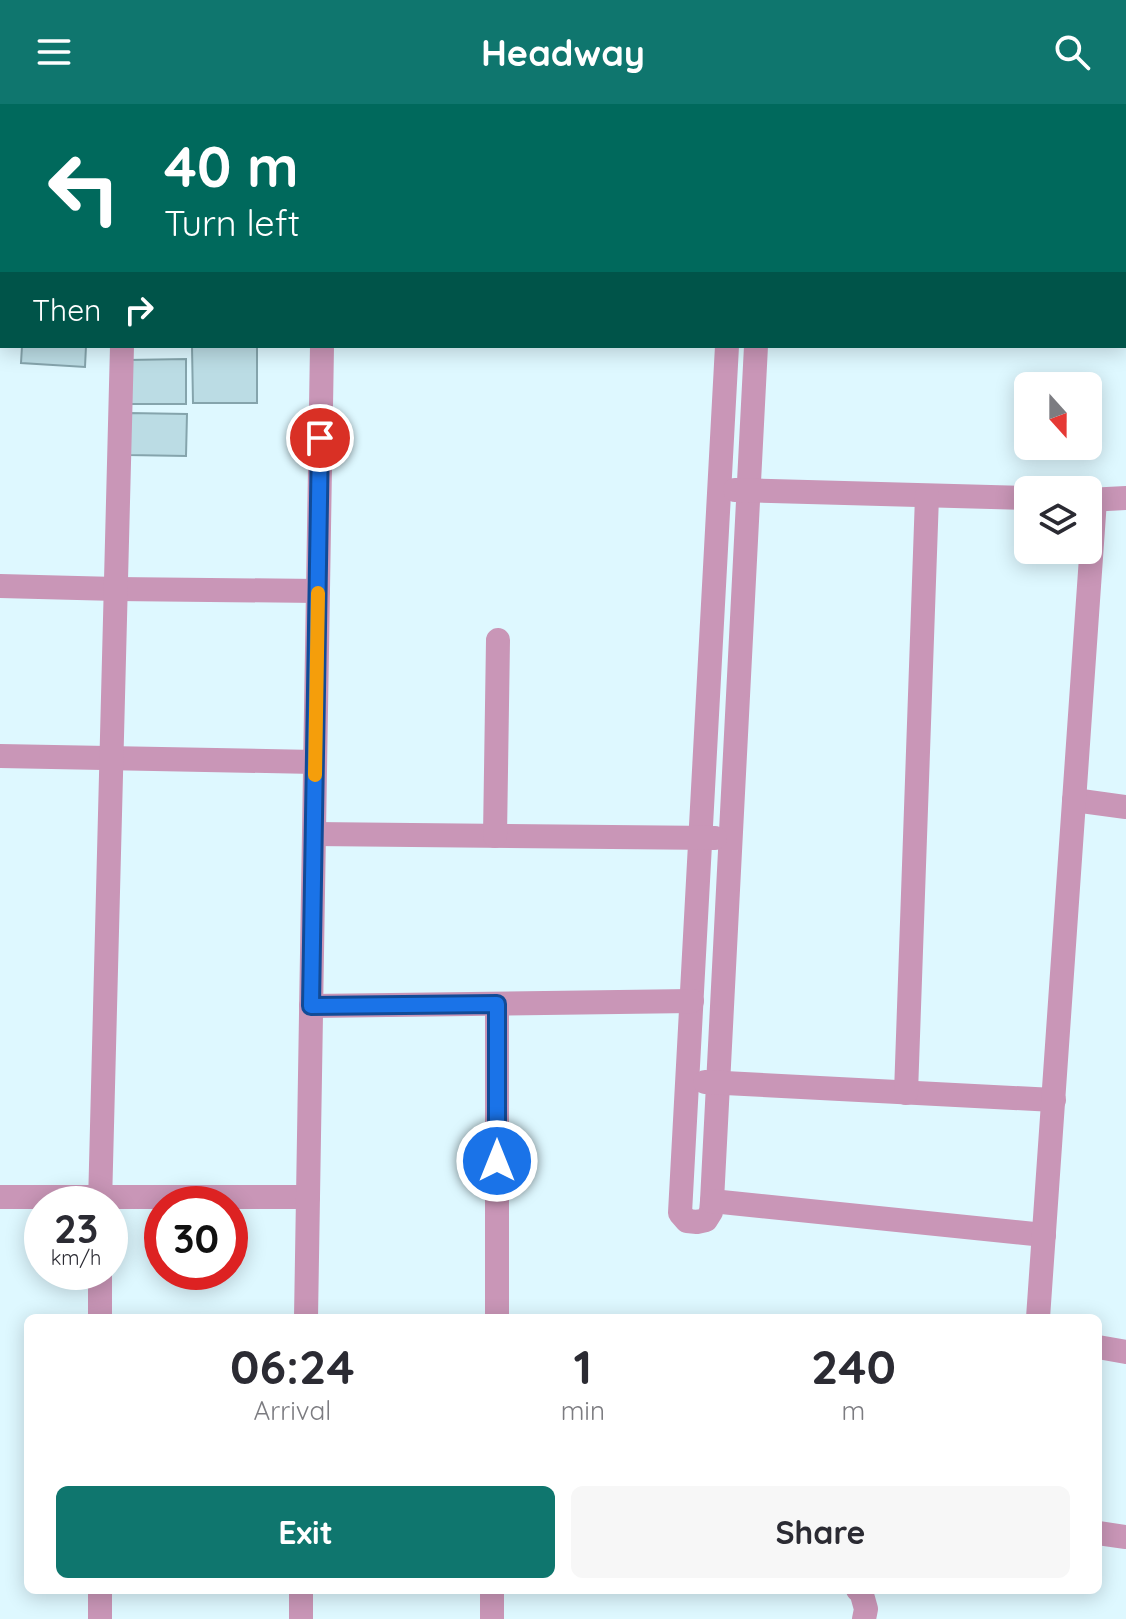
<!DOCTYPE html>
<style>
:root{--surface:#fff;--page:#f7f7f7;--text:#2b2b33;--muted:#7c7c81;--accent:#0f766e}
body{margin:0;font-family:Quicksand,sans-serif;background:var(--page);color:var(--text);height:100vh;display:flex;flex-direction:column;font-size:30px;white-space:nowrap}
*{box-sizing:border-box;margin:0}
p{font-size:26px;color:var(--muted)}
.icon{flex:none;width:44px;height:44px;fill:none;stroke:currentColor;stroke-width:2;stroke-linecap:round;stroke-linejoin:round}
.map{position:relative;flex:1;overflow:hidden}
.side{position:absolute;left:24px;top:1210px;width:1078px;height:280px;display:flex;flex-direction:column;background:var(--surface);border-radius:12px;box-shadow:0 4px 20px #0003}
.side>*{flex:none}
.guide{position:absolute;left:0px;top:0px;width:1126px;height:244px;box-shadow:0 4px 20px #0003;background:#00695c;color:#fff;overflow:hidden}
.needle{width:52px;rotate:159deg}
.tools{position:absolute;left:1014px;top:268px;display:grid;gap:16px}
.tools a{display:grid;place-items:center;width:88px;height:88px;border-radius:12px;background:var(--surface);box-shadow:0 4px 20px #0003;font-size:40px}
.speed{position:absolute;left:24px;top:1082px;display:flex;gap:16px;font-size:40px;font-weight:700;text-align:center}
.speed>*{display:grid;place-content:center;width:104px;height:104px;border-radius:50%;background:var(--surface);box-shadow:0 4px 20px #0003;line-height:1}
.speed small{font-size:20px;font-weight:400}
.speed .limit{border:12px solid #d22;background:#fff;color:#111}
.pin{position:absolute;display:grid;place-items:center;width:68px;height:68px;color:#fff;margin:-34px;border:4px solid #fff;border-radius:50%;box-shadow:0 2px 8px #0007}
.me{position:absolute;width:88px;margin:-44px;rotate:0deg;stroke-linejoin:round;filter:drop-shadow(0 0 6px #0008)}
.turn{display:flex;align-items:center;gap:28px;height:168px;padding:0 32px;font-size:36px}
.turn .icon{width:104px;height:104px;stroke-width:2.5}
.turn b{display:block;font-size:56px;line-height:68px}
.then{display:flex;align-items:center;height:76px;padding:0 32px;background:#0003;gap:16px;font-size:30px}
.eta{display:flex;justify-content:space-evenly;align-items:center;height:136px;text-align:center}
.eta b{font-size:48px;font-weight:800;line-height:56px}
.action{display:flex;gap:16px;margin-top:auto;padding:16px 32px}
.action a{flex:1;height:92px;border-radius:12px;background:var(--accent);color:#fff;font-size:32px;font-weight:800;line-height:92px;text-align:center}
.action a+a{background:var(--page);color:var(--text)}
header{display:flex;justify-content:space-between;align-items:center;height:104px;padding:0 32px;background:var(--accent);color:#fff;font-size:36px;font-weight:800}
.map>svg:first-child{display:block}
.building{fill:#bbdce4;stroke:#85a4ac;stroke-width:2}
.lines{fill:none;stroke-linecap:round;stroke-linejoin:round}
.minor{stroke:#c996b7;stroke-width:24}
.major{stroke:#9d4384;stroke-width:24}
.route-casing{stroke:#114b97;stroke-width:20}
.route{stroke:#1a73e8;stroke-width:14}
.slow{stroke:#f59e0b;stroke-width:14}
</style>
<header><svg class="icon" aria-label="menu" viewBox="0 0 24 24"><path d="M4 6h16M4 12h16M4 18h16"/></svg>Headway<svg class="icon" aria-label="search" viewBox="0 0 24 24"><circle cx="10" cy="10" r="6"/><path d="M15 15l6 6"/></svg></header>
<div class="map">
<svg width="1126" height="1515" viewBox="0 0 1126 1515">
<rect width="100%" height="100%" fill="#def8ff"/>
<g class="building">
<rect x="55" y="0" width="30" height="2"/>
<rect x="213" y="0" width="67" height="2"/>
<polygon points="22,242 86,242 85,263 21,259"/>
<polygon points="192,242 257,242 257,299 193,299"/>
<polygon points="186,255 186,300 128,300 127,256"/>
<polygon points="129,309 187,310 186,352 128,351"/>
</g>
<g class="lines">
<g class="minor">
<polyline points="130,2 130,0"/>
<polyline points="293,2 293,0"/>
<polyline points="887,2 887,0"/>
<polyline points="727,242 680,1109 687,1117 697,1118 706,1116 711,1108 712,1097 756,242"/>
<polyline points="735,386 1028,394"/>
<polyline points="1088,396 1126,394"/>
<polyline points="0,482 116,485 318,487"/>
<polyline points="0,652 315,658"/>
<polyline points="1074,696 1126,703"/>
<polyline points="314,730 715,734"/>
<polyline points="495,732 498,536"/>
<polyline points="497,900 497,1214"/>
<polyline points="311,902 692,897"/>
<polyline points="705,978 1054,996"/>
<polyline points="906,989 927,392"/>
<polyline points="0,1093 308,1093"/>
<polyline points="712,1097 1044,1131"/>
<polyline points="100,1100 122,242"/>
<polyline points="100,1214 100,1168"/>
<polyline points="306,1214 322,242"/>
<polyline points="1038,1214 1095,396"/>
<polyline points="1098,1243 1126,1248"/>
<polyline points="1098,1429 1126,1433"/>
<polyline points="858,1486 861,1487 866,1505 864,1515"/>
<polyline points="100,1515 100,1486"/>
<polyline points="301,1515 301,1486"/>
<polyline points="492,1515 492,1486"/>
</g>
<g class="major">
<polyline points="0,75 2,75"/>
<polyline points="1124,125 1126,125"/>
</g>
</g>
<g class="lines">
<defs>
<polyline id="route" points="320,334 311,902 497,900 497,1057"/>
</defs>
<use href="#route" class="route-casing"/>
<use href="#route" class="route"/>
<polyline class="slow" points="315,671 318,489"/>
</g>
</svg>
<div class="tools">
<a><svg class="needle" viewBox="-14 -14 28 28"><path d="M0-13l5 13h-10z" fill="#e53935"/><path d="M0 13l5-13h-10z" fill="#7c7c81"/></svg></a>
<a><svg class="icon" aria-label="layers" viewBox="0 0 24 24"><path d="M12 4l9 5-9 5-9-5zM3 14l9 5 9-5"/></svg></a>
</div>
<div class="speed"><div>23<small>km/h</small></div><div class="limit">30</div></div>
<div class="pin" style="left:320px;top:334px;background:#d93025"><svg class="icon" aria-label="arrive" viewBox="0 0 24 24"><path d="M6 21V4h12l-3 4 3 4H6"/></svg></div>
<svg class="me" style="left:497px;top:1057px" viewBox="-20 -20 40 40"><circle r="17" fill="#1a73e8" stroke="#fff" stroke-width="3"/><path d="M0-11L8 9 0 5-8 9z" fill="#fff"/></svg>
<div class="guide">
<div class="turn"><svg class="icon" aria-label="left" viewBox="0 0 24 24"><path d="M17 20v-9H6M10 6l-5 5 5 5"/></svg><div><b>40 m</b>Turn left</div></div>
<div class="then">Then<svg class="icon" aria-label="right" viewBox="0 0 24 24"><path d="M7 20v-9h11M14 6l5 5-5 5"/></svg></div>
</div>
<section class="side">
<div class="eta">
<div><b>06:24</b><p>Arrival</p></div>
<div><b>1</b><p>min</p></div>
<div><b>240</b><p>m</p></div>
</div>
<div class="action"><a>Exit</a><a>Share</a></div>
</section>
</div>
